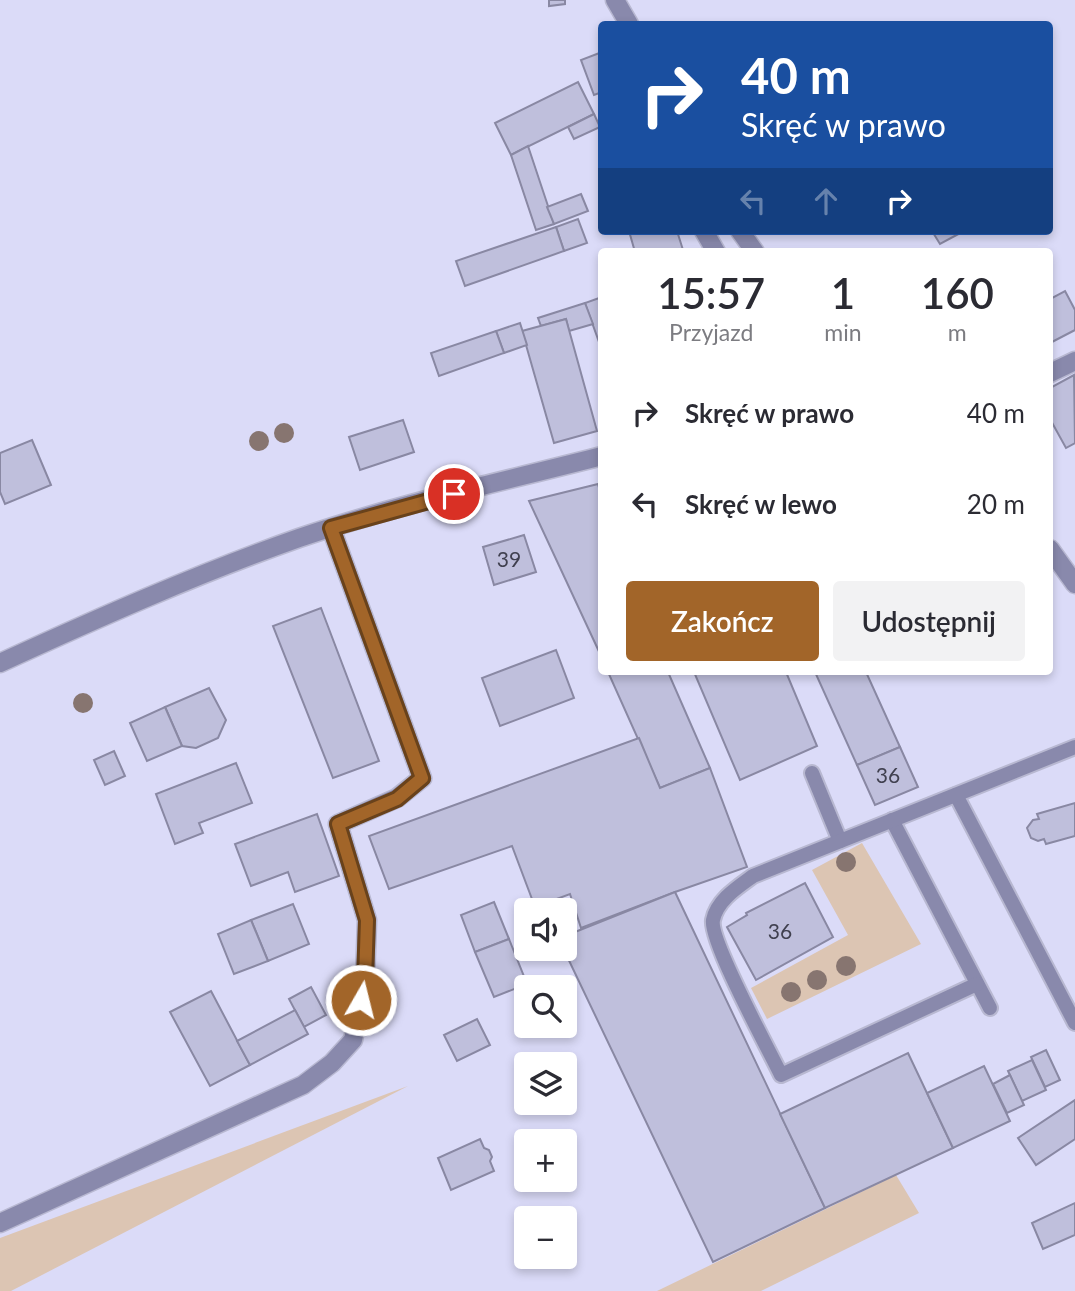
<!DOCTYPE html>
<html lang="pl">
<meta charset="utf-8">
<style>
:root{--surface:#fff;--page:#f2f2f3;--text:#2b2b33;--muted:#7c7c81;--accent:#a26529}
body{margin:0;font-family:Lato,sans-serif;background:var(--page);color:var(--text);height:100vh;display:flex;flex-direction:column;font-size:26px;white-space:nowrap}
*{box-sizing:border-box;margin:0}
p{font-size:23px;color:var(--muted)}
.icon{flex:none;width:38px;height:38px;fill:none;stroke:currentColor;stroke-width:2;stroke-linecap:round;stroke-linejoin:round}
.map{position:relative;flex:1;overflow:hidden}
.drawer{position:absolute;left:598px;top:248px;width:455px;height:427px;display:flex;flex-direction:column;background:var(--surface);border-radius:7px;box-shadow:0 4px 10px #0003}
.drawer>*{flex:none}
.hud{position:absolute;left:598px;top:21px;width:455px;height:214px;border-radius:7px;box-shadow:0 4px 10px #0003;background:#1a4fa0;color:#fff;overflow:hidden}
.tools{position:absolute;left:514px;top:898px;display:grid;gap:14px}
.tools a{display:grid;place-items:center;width:63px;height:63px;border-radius:7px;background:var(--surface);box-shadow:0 4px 10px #0003;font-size:35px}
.pin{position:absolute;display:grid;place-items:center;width:60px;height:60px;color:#fff;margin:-30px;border:4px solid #fff;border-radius:50%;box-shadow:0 2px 7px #0007}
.me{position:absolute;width:77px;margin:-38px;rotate:8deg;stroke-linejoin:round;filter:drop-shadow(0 0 5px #0008)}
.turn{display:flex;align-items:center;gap:24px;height:147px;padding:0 28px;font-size:32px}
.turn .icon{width:91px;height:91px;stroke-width:2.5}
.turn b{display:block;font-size:49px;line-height:60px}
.lanes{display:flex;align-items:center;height:66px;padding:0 28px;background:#0003;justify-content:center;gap:35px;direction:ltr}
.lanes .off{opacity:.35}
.eta{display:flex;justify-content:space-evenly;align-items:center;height:119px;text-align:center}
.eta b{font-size:42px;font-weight:600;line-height:49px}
.button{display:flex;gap:14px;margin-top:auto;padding:14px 28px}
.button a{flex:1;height:80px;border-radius:7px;background:var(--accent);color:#fff;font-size:28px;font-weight:600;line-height:80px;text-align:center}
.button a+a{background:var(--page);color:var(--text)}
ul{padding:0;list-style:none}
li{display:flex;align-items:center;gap:21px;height:91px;padding:0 28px}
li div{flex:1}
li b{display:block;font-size:26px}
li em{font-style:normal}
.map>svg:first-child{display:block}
.green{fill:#dcc5b3}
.building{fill:#bfbfdc;stroke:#8988a3;stroke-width:2}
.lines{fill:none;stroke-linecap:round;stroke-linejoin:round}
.service-casing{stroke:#b8b8d1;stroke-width:18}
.minor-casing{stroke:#b8b8d1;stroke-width:21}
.tertiary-casing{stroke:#b8b8d1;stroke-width:21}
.service{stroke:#8989ac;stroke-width:14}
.minor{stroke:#8989ac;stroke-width:18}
.tertiary{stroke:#8989ac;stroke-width:18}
.tree{fill:#877570}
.route-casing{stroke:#69421b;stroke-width:18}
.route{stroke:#a26529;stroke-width:12}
.labels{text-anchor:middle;stroke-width:6;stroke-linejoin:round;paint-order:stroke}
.number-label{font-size:21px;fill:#40404f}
</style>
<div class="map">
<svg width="1075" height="1291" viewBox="0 0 1075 1291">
<rect width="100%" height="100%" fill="#dbdbf8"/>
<g class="green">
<polygon points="862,843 921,944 767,1019 751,988 848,935 812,870"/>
<polygon points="408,1086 11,1291 0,1291 0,1238"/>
<polygon points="896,1175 919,1213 761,1291 657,1291"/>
</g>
<g class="building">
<polygon points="549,0 565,0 565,4 549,6"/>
<polygon points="602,52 602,92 594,95 581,60"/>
<polygon points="578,82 594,114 511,155 495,123"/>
<polygon points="594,114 600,127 574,139 568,127"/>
<polygon points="528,146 554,224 536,230 511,155"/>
<polygon points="581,194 588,211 554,224 547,207"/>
<polygon points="578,219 587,243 564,251 556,227"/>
<polygon points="556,227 564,251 465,286 456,261"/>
<polygon points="629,231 677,231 683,250 635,252"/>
<polygon points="932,231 964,231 940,244"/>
<polygon points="1065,291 1075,310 1075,330 1050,343 1050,299"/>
<polygon points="602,297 602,340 599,342 585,303"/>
<polygon points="585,303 593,324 569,331 566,319 541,326 538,318"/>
<polygon points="566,319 597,431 554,443 522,331"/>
<polygon points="520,323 527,345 504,353 496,331"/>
<polygon points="496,331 504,353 439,376 431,353"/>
<polygon points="1074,375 1075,443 1066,448 1050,419 1050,388"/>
<polygon points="403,420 414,452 360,470 349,437"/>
<polygon points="32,440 51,485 5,504 0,492 0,453"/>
<polygon points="598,484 602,499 602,658 529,501"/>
<polygon points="524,535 536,572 494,585 483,547"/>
<polygon points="321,608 379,761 333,778 273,626"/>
<polygon points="556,650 574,698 500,726 482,678"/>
<polygon points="608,672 668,672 710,768 660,788"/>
<polygon points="694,672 786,672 817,746 740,780"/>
<polygon points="815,672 866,672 900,747 857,765"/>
<polygon points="209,688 226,720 218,738 196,748 182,746 165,707"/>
<polygon points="165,707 182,746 147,761 130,723"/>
<polygon points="639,738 660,788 710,768 747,867 675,892 581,928 570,894 535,907 512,846 389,889 369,836"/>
<polygon points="900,747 918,787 875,805 857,765"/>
<polygon points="114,751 125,776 105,785 94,760"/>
<polygon points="236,763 252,803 199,823 203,833 175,844 156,794"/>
<polygon points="1075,803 1075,836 1046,844 1044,839 1038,841 1031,838 1027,828 1033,820 1039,819 1037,814"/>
<polygon points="317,814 339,876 295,892 288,872 251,886 235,844"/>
<polygon points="805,883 833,937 756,980 727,927 747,915 746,913"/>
<polygon points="675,892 825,1208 713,1262 563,948 565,948 565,936"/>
<polygon points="494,902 509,939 475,952 461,915"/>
<polygon points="293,904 309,944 268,961 251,920"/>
<polygon points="251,920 268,961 234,974 218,934"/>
<polygon points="509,939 527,984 494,997 475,952"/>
<polygon points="311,987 326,1015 304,1027 289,999"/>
<polygon points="211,991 250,1065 210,1086 170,1012"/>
<polygon points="295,1010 308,1034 250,1065 237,1041"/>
<polygon points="477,1019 490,1045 457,1061 444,1035"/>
<polygon points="1046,1050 1060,1080 1045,1087 1031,1057"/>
<polygon points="908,1053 953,1148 825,1208 780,1114"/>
<polygon points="1032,1060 1046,1090 1022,1101 1008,1071"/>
<polygon points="984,1066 1010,1121 953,1148 927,1093"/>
<polygon points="1010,1075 1024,1105 1007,1113 993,1084"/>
<polygon points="1075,1100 1075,1139 1036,1165 1018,1138"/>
<polygon points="480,1139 484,1148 489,1150 492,1157 490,1161 494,1171 451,1190 438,1158"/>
<polygon points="1075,1203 1075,1235 1043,1249 1032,1223"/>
</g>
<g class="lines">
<defs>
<g id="service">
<polyline points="812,773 840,841"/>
<polyline points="956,795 1075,1023"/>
<polyline points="892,820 990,1008"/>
<path d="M977,984l-196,91c-12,-25 -72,-135 -68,-155 4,-20 25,-33 40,-44l322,-129"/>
</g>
<g id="minor">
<polyline points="615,0 629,24"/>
<polyline points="704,231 716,252"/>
<polyline points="740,231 755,252"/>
<polyline points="1050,373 1075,361"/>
<polyline points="0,1223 303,1085 332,1063 353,1040 365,980 367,920 338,824 397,798 422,778 331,528"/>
</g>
<g id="tertiary">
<polyline points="1050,549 1075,584"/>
<path d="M0,663c98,-45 197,-89 299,-125 99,-34 202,-56 303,-82"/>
</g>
</defs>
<use href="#service" class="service-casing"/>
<use href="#minor" class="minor-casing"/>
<use href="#tertiary" class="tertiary-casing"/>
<use href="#service" class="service"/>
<use href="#minor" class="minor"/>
<use href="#tertiary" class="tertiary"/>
</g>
<g class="tree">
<circle cx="284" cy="433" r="10"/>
<circle cx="259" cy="441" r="10"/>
<circle cx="83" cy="703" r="10"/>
<circle cx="846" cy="862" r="10"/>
<circle cx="846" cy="966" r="10"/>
<circle cx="817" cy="980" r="10"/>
<circle cx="791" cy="992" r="10"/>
</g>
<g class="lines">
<defs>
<polyline id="route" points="361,1000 365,980 367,920 338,824 397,799 422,778 331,528 454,494"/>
</defs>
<use href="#route" class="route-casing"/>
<use href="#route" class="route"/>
</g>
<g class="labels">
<g class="number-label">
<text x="509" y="567">39</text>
<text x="888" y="783">36</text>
<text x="780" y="939">36</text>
</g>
</g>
</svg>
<div class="tools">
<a><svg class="icon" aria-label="sound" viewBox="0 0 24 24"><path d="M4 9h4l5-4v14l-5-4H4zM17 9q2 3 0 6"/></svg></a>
<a><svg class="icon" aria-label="search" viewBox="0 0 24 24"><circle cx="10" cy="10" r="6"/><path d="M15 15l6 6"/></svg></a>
<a><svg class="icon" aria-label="layers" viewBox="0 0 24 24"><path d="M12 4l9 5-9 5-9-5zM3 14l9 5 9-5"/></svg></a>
<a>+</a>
<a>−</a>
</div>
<div class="pin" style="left:454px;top:494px;background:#d93025"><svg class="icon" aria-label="arrive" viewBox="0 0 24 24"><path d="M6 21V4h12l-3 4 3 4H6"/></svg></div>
<svg class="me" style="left:361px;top:1000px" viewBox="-20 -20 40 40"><circle r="17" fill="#a26529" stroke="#fff" stroke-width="3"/><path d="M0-11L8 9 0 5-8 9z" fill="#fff"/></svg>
<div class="hud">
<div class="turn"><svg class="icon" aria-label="right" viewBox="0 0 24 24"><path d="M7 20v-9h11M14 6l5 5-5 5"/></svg><div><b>40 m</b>Skręć w prawo</div></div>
<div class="lanes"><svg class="icon off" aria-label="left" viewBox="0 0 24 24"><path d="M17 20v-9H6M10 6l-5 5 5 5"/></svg><svg class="icon off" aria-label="ahead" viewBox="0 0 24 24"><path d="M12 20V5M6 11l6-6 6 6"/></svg><svg class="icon" aria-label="right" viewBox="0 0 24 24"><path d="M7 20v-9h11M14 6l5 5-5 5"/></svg></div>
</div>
<section class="drawer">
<div class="eta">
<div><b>15:57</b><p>Przyjazd</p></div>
<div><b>1</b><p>min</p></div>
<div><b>160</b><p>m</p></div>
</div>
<ul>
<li><svg class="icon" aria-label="right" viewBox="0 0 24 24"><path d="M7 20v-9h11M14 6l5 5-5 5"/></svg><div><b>Skręć w prawo</b></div><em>40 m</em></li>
<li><svg class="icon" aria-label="left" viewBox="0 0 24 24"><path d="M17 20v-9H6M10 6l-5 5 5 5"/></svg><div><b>Skręć w lewo</b></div><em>20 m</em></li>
</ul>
<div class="button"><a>Zakończ</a><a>Udostępnij</a></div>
</section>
</div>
